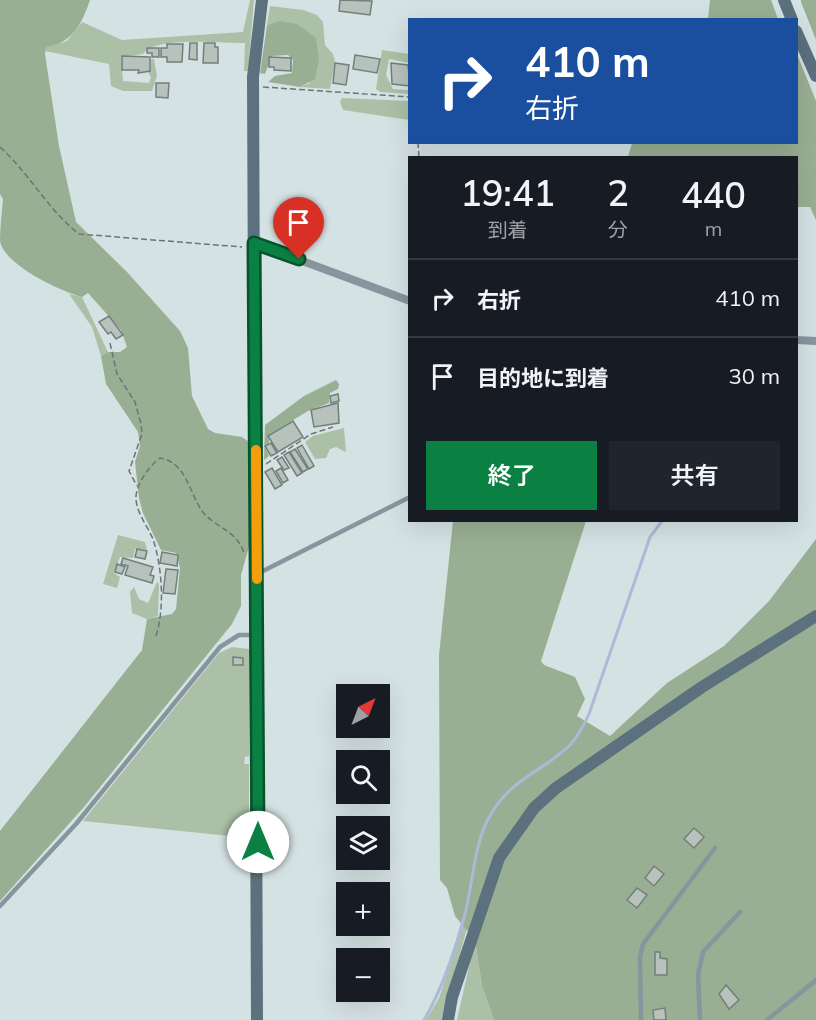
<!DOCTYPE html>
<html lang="ja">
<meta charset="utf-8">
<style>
:root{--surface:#171b24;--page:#20242c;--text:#f1f3f6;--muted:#9ea1a6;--line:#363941;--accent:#0b8043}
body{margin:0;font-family:Mulish,"Noto Sans JP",sans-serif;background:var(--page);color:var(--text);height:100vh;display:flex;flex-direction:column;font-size:22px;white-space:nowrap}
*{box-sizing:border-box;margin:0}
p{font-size:20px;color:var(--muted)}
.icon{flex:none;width:33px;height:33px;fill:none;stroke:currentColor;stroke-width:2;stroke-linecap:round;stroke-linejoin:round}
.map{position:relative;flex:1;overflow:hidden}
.panel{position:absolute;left:408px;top:156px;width:390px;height:366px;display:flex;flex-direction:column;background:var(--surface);border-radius:0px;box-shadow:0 6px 24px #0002}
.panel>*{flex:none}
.banner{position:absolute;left:408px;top:18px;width:390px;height:126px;border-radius:0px;box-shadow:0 6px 24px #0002;background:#1a4fa0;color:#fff;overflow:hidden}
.needle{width:39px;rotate:42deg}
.fabs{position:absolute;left:336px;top:684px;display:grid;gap:12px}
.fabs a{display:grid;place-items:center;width:54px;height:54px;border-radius:0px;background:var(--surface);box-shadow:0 6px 24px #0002;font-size:30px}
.pin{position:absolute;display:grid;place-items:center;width:51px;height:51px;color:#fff;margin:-62px -26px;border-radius:50% 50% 50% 0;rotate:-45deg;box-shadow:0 0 6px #0007}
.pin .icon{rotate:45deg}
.me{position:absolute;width:66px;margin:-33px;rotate:0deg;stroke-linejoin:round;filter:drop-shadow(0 0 4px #0008)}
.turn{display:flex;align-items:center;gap:21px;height:126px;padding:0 18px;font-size:27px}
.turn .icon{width:78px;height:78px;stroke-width:2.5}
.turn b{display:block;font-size:42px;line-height:51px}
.eta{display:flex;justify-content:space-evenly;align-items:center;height:102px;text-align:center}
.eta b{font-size:36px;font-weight:600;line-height:42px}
.cta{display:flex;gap:12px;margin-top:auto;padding:12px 18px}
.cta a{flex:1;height:69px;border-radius:0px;background:var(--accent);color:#fff;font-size:24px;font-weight:600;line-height:69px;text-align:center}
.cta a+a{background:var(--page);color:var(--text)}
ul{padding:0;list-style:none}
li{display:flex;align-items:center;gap:18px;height:78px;padding:0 18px;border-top:2px solid var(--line)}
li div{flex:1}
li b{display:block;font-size:22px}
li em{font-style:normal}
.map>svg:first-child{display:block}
.green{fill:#acc0a7}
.forest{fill:#99af93}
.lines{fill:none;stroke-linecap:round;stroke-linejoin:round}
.stream{stroke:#adb9d9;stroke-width:3}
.building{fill:#b7c2bd;stroke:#747f7b;stroke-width:1.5}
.path{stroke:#6c7474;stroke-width:1.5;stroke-dasharray:6 3;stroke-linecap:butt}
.lane{stroke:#87959e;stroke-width:4.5}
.street{stroke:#87959e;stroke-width:8}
.secondary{stroke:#5c717e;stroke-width:12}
.route-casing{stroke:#07532c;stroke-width:15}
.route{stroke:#0b8043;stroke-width:10}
.slow{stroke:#f59e0b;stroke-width:10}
</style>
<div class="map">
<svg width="816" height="1020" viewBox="0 0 816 1020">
<rect width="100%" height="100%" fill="#d5e2e3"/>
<g class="green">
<path d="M250,0h4l-6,71h-4l1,-28c-22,0 -91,-7 -102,11l-22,3 2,24 26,2 2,-6 -3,-5 3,-3v-10h3l3,17 -5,15h-29l-12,-5 -2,-22 -64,-13 1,-4 21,-6 15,-19 40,18 121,-8z"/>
<polygon points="270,6 303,10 317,15 323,22 325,45 333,54 335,62 330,89 300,87 310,83 279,21 267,25"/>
<polygon points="382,50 409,54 409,63 389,59 386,75 393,89 409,90 409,94 380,92 376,89"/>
<polygon points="342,98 409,101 409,120 343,110 340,102"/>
<polygon points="69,294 82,297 108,352 101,356 92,327"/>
<polygon points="344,428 346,452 336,447 330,449 326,458 315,459 305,442 313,436"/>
<polygon points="118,535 145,542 147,550 135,549 133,558 120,557 114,573 120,577 117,588 103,584"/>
<polygon points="157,582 159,584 158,616 147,619 132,613 130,592 134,587 139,599 148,603"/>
<polygon points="232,647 249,649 249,756 245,757 244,764 249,764 249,838 83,821 219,653"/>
<polygon points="463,924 467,928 442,1020 426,1020 439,998"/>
<polygon points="475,940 482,986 494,1020 457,1020"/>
</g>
<g class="forest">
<path d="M0,0h90c-8,23 -17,43 -44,47l-1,7 14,92 17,76 51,50 53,59 8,17 4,48 16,33 7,4 27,4 7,5 2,98 -10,35v31l-9,18 -148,183 -84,94v-70l142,-181 5,-31 25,-5 4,-5 4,-41 -4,-15 -15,-3 -18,-37 -4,-15 -4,-36 5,-16 -2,-14 -32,-48 -5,-28 7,-4h12l7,-5 -6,-17 -33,-37 -6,4c-22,-6 -78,-32 -82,-56 0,-15 2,-29 3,-42l-3,-5z"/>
<polygon points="710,0 771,0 778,19 708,19"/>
<polygon points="801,0 816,0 816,40 801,2"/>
<polygon points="279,21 297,24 316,38 319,59 315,79 300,87 268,82 275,76 292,73 293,60 288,55 272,56 265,74 260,73 267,25"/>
<polygon points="797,54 816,101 816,220 810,207 797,207 796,158 628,157 632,143 796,142"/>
<polygon points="336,380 339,384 338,389 330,393 329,403 308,411 270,434 269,443 265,446 269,456 264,460 265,425 304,396"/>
<polygon points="453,521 586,521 541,661 544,665 575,677 585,699 577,716 610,736 667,683 724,646 769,601 816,539 816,1020 494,1020 482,986 475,940 455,916 447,888 440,880 439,655"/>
</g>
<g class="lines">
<path class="stream" d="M424,1020c20,-34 32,-72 42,-110 7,-30 8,-61 21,-89 22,-43 53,-47 83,-76 8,-9 14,-20 19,-31l61,-177 13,-17"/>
</g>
<g class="building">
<polygon points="340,0 372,1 370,15 339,11"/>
<polygon points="190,43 197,43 197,60 189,59"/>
<polygon points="204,43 215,43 215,47 218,47 218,63 203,63"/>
<polygon points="167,44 183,44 182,62 167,62 167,57 161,57 161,48 167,48"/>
<polygon points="147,48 159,48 159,57 152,57 152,53 147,53"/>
<polygon points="355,55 380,59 377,73 353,69"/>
<polygon points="122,56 150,57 150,71 138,73 139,70 122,70"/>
<polygon points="269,57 291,58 291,71 274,70 274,67 269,67"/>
<polygon points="335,63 349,65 346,85 333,83"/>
<polygon points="391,63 408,65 410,86 392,84"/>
<polygon points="156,83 169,83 168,98 156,97"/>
<polygon points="109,316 123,335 116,339 111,332 108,334 99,322"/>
<polygon points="338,394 339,401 331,403 330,396"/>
<polygon points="338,403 339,423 314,427 311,410"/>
<polygon points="293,421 303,437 278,452 268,436"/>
<polygon points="271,443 277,453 271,456 265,446"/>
<polygon points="302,445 314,466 309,469 297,448"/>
<polygon points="295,449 308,469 303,472 290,452"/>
<polygon points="289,452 302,473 297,476 284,455"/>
<polygon points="282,457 289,468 284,470 277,460"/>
<polygon points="272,468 282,485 275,489 265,472"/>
<polygon points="281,468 288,480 283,483 276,471"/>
<polygon points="137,549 147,551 145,559 135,557"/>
<polygon points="162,552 178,555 177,566 160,563"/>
<polygon points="123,558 153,567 150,575 154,576 152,583 125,575 128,566 121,564"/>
<polygon points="117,564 125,567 122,574 115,572"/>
<polygon points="166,569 178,570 175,594 163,593"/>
<polygon points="233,657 243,658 243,665 233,665"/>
<polygon points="694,828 704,837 694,848 684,839"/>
<polygon points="654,866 664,874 654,886 645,878"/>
<polygon points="637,888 647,895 637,908 627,900"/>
<polygon points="655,952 660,952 660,958 667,959 667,975 655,975"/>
<polygon points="726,985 739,1000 729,1009 719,994"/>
<polygon points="665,1008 666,1020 654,1020 653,1010"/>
</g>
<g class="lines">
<g class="path">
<polyline points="263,87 410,97"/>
<polyline points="418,142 419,158"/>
<path d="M0,147c29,26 48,63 79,87l163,13"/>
<polyline points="110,343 117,374 135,402 141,424 142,434 129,471 137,486"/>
<polyline points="266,464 311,434 333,427"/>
<path d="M156,636c9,-28 6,-70 -3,-97 -6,-14 -18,-28 -17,-43 1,-13 14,-31 24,-38 26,4 29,34 42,53 13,17 35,19 42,42"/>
</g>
<g class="lane">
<polyline points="257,574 410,497"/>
<polyline points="0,906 76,824 220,647 239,635 254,635"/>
<polyline points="641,1020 640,957 643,944 715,848"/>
<polyline points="700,1020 698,975 703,952 740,912"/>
<polyline points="767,1020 816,980"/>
</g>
<g class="street">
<polyline points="254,243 410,301"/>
<polyline points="796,340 816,341"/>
</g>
<g class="secondary">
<polyline points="784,0 792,20"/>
<polyline points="796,31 816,76"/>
<polyline points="257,1020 253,77 262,0"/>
<polyline points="448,1020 452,997 499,858 534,808 556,788 702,687 816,616"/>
</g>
</g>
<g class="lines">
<defs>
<polyline id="route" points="258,842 254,243 299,259"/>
</defs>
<use href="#route" class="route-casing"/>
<use href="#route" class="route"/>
<polyline class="slow" points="256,450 257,579"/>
</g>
</svg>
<div class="fabs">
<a><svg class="needle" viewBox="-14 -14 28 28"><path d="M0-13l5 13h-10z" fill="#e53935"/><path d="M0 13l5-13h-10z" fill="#9ea1a6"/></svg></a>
<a><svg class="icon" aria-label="search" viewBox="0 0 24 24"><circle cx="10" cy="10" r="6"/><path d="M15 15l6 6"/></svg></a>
<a><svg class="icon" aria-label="layers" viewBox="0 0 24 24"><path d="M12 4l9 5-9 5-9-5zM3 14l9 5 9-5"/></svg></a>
<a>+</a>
<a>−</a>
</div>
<div class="pin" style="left:299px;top:259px;background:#d93025"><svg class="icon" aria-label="arrive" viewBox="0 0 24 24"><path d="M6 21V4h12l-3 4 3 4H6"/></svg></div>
<svg class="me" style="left:258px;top:842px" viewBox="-20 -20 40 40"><circle r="19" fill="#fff"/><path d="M0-13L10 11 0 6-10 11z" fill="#0b8043"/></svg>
<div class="banner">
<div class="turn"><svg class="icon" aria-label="right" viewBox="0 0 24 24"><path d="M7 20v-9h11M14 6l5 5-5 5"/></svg><div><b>410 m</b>右折</div></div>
</div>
<section class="panel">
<div class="eta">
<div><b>19:41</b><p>到着</p></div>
<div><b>2</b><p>分</p></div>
<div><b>440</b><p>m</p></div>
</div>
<ul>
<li><svg class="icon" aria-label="right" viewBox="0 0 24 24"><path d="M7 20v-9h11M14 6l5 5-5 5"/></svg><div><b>右折</b></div><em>410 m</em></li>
<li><svg class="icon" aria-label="arrive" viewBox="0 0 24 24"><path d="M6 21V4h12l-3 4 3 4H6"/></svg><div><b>目的地に到着</b></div><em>30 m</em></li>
</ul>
<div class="cta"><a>終了</a><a>共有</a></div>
</section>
</div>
